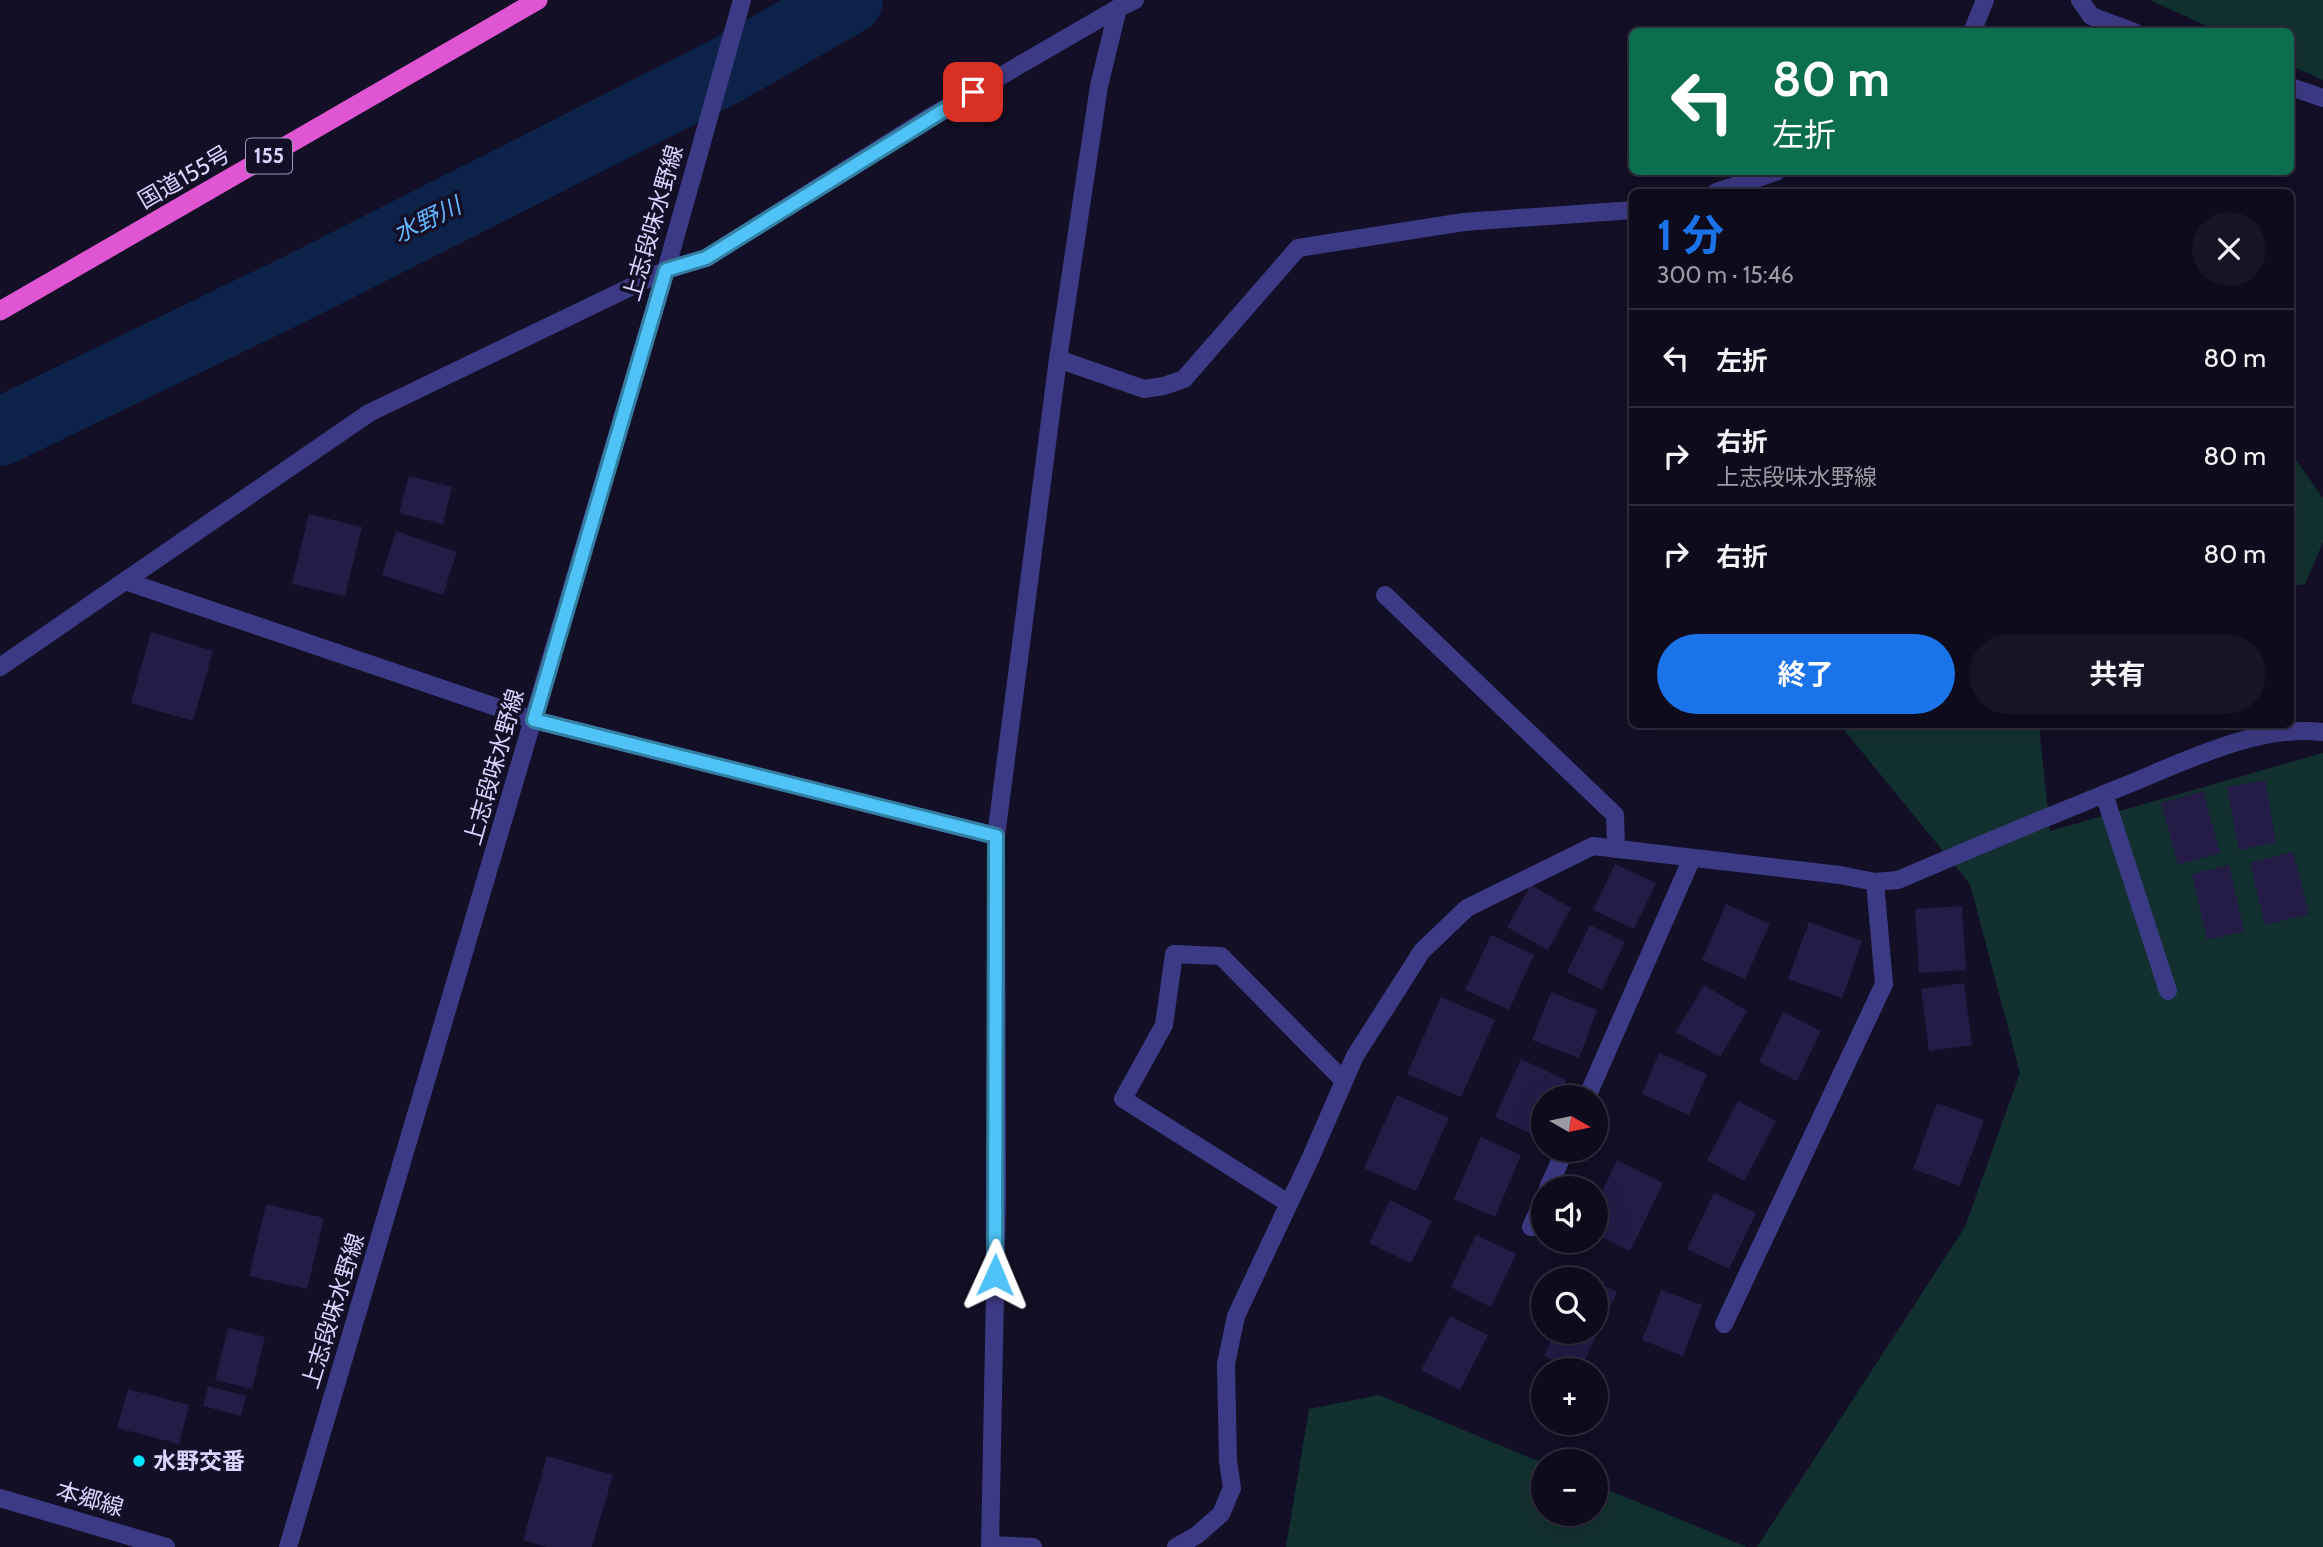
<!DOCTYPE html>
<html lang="ja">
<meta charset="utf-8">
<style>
:root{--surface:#0e0b1c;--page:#171425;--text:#f1f3f6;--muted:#9b9ba3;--line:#2e2b3b;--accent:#1a73e8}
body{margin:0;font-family:Cabin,"Noto Sans JP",sans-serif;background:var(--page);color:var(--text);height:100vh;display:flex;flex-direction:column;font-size:26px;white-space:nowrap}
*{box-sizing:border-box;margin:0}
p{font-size:23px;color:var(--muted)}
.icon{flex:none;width:38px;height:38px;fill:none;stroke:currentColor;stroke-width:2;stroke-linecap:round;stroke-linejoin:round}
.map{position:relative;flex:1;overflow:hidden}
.side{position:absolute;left:1629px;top:189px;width:665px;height:539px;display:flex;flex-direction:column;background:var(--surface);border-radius:10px;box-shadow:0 7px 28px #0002,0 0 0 2px var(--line)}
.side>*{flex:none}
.banner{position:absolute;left:1629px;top:28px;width:665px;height:147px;border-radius:10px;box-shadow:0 7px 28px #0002,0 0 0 2px var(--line);background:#0b6e4f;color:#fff;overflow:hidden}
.needle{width:46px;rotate:99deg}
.fabs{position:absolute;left:1531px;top:1085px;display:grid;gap:14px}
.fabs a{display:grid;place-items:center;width:77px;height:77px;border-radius:50%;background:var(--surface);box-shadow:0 7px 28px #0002,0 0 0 2px var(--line);font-size:35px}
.pin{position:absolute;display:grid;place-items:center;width:60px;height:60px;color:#fff;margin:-30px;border-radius:14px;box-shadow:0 4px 10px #0006}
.me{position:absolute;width:77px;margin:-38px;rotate:1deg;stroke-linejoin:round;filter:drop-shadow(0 0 5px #0008)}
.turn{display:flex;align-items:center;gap:24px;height:147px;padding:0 28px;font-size:32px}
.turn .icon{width:91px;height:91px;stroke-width:2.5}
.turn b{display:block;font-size:49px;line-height:60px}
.round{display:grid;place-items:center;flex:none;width:74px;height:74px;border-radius:37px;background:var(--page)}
.head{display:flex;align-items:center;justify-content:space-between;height:119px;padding:0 28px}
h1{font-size:42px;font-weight:700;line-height:52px;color:var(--accent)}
.primary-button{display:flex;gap:14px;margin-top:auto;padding:14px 28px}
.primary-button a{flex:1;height:80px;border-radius:42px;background:var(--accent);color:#fff;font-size:28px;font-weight:700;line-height:80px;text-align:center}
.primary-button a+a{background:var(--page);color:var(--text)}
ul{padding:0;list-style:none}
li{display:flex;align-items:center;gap:21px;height:98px;padding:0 28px;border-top:2px solid var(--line)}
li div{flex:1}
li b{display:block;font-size:26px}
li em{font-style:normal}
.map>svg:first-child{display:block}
.green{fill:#12302f}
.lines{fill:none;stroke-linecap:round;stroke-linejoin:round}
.river{stroke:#0c2248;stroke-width:68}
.building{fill:#241b47}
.minor{stroke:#3d3a85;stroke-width:18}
.tertiary{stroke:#3d3a85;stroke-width:18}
.trunk{stroke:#e055d1;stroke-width:19}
.route-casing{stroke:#337fa1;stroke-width:18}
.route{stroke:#4fc3f7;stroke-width:12}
.poi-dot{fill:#00e5ff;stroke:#130f26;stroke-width:2.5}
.labels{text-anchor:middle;stroke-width:7;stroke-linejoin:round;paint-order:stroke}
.shield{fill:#130f26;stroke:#9e99be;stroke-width:2}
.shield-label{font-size:21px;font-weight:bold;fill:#d9d4ff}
.street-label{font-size:23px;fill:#d9d4ff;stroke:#130f26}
.poi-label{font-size:23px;font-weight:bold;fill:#d9d4ff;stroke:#130f26;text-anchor:start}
.water-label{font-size:24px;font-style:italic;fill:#62b6ff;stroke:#130f26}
</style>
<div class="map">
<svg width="2323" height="1547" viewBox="0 0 2323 1547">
<rect width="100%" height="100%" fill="#130f26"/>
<g class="green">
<polygon points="2150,0 2323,0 2323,80 2291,66 2291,32 2217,31"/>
<polygon points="2291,453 2323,498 2323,542 2305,584 2291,586"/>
<polygon points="1840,725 2039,725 2050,831 2323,753 2323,1547 1757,1547 1965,1227 2020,1073 1970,884"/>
<polygon points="1379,1395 1543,1463 1544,1514 1596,1514 1596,1485 1747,1547 1286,1547 1309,1409"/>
</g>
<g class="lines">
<polyline class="river" points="0,432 295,289 729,69 849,0"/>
</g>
<g class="building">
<polygon points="409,476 452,487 443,524 399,513"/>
<polygon points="309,514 362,527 345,596 292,584"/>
<polygon points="396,531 457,552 443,595 382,575"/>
<polygon points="151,632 213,651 193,721 131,703"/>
<polygon points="2265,780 2276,842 2239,850 2227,787"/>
<polygon points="2203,791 2220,853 2178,865 2161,803"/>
<polygon points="2293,852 2309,914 2265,925 2250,863"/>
<polygon points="1615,864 1656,883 1634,929 1593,910"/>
<polygon points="2229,865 2244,931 2207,940 2192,874"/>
<polygon points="1531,885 1571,908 1548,950 1507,927"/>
<polygon points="1726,904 1770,924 1745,979 1702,960"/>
<polygon points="1962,906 1966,970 1919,973 1915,909"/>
<polygon points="1809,922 1862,941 1842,998 1788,979"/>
<polygon points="1590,925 1625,942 1602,990 1567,972"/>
<polygon points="1491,935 1534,955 1509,1010 1465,990"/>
<polygon points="1964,983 1972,1045 1929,1051 1921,989"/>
<polygon points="1704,985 1747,1011 1720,1057 1676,1032"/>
<polygon points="1551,992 1597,1010 1579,1058 1532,1040"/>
<polygon points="1441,997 1495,1020 1461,1097 1407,1074"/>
<polygon points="1783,1012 1821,1031 1797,1081 1759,1062"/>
<polygon points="1659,1053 1707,1074 1689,1115 1642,1094"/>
<polygon points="1521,1059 1566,1080 1559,1097 1544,1097 1544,1130 1540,1138 1495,1117"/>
<polygon points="1397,1095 1449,1118 1416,1191 1364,1168"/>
<polygon points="1738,1101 1776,1121 1744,1181 1707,1160"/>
<polygon points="1937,1103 1984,1120 1960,1186 1913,1169"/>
<polygon points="1481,1137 1521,1155 1495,1217 1454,1199"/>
<polygon points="1617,1160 1663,1183 1630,1251 1596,1234 1596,1203"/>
<polygon points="1714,1193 1756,1213 1729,1269 1687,1249"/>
<polygon points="1390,1200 1432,1221 1411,1263 1369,1243"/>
<polygon points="266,1204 324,1218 307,1289 249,1276"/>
<polygon points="1476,1235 1516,1254 1491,1307 1451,1287"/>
<polygon points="1596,1282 1617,1292 1580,1370 1575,1370 1544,1356 1555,1332 1596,1332"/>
<polygon points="1661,1290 1702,1305 1683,1356 1642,1340"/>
<polygon points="1450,1316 1488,1335 1460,1390 1421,1370"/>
<polygon points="228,1328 265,1337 252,1389 215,1380"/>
<polygon points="208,1386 246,1396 241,1416 203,1406"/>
<polygon points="128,1389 189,1405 179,1444 117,1428"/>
<polygon points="547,1456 613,1475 592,1547 546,1547 523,1540"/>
</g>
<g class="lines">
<g class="minor">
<polyline points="2080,0 2091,16 2134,32"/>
<polyline points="1972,32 1985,0"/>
<polyline points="2291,87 2323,98"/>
<polyline points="1716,192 1776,172"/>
<polyline points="1058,359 1144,389 1164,386 1184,379 1298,248 1464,222 1633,210"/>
<polyline points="125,581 534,720 996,836"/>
<polyline points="1385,595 1615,815 1616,849"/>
<polyline points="0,667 369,413 666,270 706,258 925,120 1118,8"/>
<polyline points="2104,794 2168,991"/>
<polyline points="1587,1097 1692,858"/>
<polyline points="1548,1188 1565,1150"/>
<polyline points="1288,1203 1123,1099 1164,1025 1174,954 1221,956 1344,1081"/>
<polyline points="1531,1227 1544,1198"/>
<polyline points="1724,1324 1884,984 1875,882"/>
<polyline points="991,1545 1033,1547"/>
<polyline points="990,1547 997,1193 996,836 1058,359 1099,86 1118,8"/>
<path d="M1176,1547l21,-12 24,-21 11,-26 -4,-27 -2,-97 10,-48 75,-159 44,-101 67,-105 45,-43 126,-62 247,29 35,7 23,-2c77,-33 154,-65 231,-96 59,-24 130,-60 194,-52"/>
</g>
<g class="tertiary">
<polyline points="1118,8 1135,0"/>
<polyline points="0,1498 166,1547"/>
<polyline points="288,1547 666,270 742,0"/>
</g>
<polyline class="trunk" points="0,311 538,0"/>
</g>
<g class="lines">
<defs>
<polyline id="route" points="973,92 706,258 666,270 534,720 996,836 995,1275"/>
</defs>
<use href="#route" class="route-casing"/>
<use href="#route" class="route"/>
</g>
<circle class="poi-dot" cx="139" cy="1461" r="7"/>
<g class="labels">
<rect class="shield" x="246" y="138.5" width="46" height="35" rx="5"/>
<g class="shield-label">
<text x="269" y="163">155</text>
</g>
<g class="street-label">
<text transform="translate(184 177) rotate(-30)" y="8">国道155号</text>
<text transform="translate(653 223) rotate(-74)" y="8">上志段味水野線</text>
<text transform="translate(494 767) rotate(-74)" y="8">上志段味水野線</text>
<text transform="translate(333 1311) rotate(-73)" y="8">上志段味水野線</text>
<text transform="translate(90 1499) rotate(16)" y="8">本郷線</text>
</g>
<g class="poi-label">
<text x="153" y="1469">水野交番</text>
</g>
<g class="water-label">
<text transform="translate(427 220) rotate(-26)" y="8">水野川</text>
</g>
</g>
</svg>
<div class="fabs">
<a><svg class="needle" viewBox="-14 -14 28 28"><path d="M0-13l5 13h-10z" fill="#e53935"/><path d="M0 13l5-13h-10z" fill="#9b9ba3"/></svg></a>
<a><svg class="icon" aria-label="sound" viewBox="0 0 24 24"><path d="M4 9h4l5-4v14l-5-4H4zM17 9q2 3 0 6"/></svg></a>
<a><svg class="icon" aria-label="search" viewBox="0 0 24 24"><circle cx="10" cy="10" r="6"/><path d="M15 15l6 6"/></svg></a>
<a>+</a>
<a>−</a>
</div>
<div class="pin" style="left:973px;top:92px;background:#d93025"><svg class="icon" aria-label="arrive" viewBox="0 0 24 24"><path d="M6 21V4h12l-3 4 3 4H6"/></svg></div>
<svg class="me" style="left:995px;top:1275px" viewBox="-20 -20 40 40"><path d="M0-17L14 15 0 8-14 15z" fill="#4fc3f7" stroke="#fff" stroke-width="4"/></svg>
<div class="banner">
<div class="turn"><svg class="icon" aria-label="left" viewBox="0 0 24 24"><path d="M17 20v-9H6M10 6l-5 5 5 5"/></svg><div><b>80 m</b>左折</div></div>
</div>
<section class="side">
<div class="head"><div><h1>1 分</h1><p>300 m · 15:46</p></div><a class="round"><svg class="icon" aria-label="close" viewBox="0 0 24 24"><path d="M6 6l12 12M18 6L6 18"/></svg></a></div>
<ul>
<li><svg class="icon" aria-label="left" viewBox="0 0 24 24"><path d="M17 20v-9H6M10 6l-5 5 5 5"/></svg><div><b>左折</b></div><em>80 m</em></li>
<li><svg class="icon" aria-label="right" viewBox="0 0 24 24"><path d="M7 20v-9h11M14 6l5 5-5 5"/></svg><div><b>右折</b><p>上志段味水野線</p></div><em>80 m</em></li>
<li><svg class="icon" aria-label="right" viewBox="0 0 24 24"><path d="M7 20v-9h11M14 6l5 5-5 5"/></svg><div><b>右折</b></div><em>80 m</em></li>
</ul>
<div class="primary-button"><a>終了</a><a>共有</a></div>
</section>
</div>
